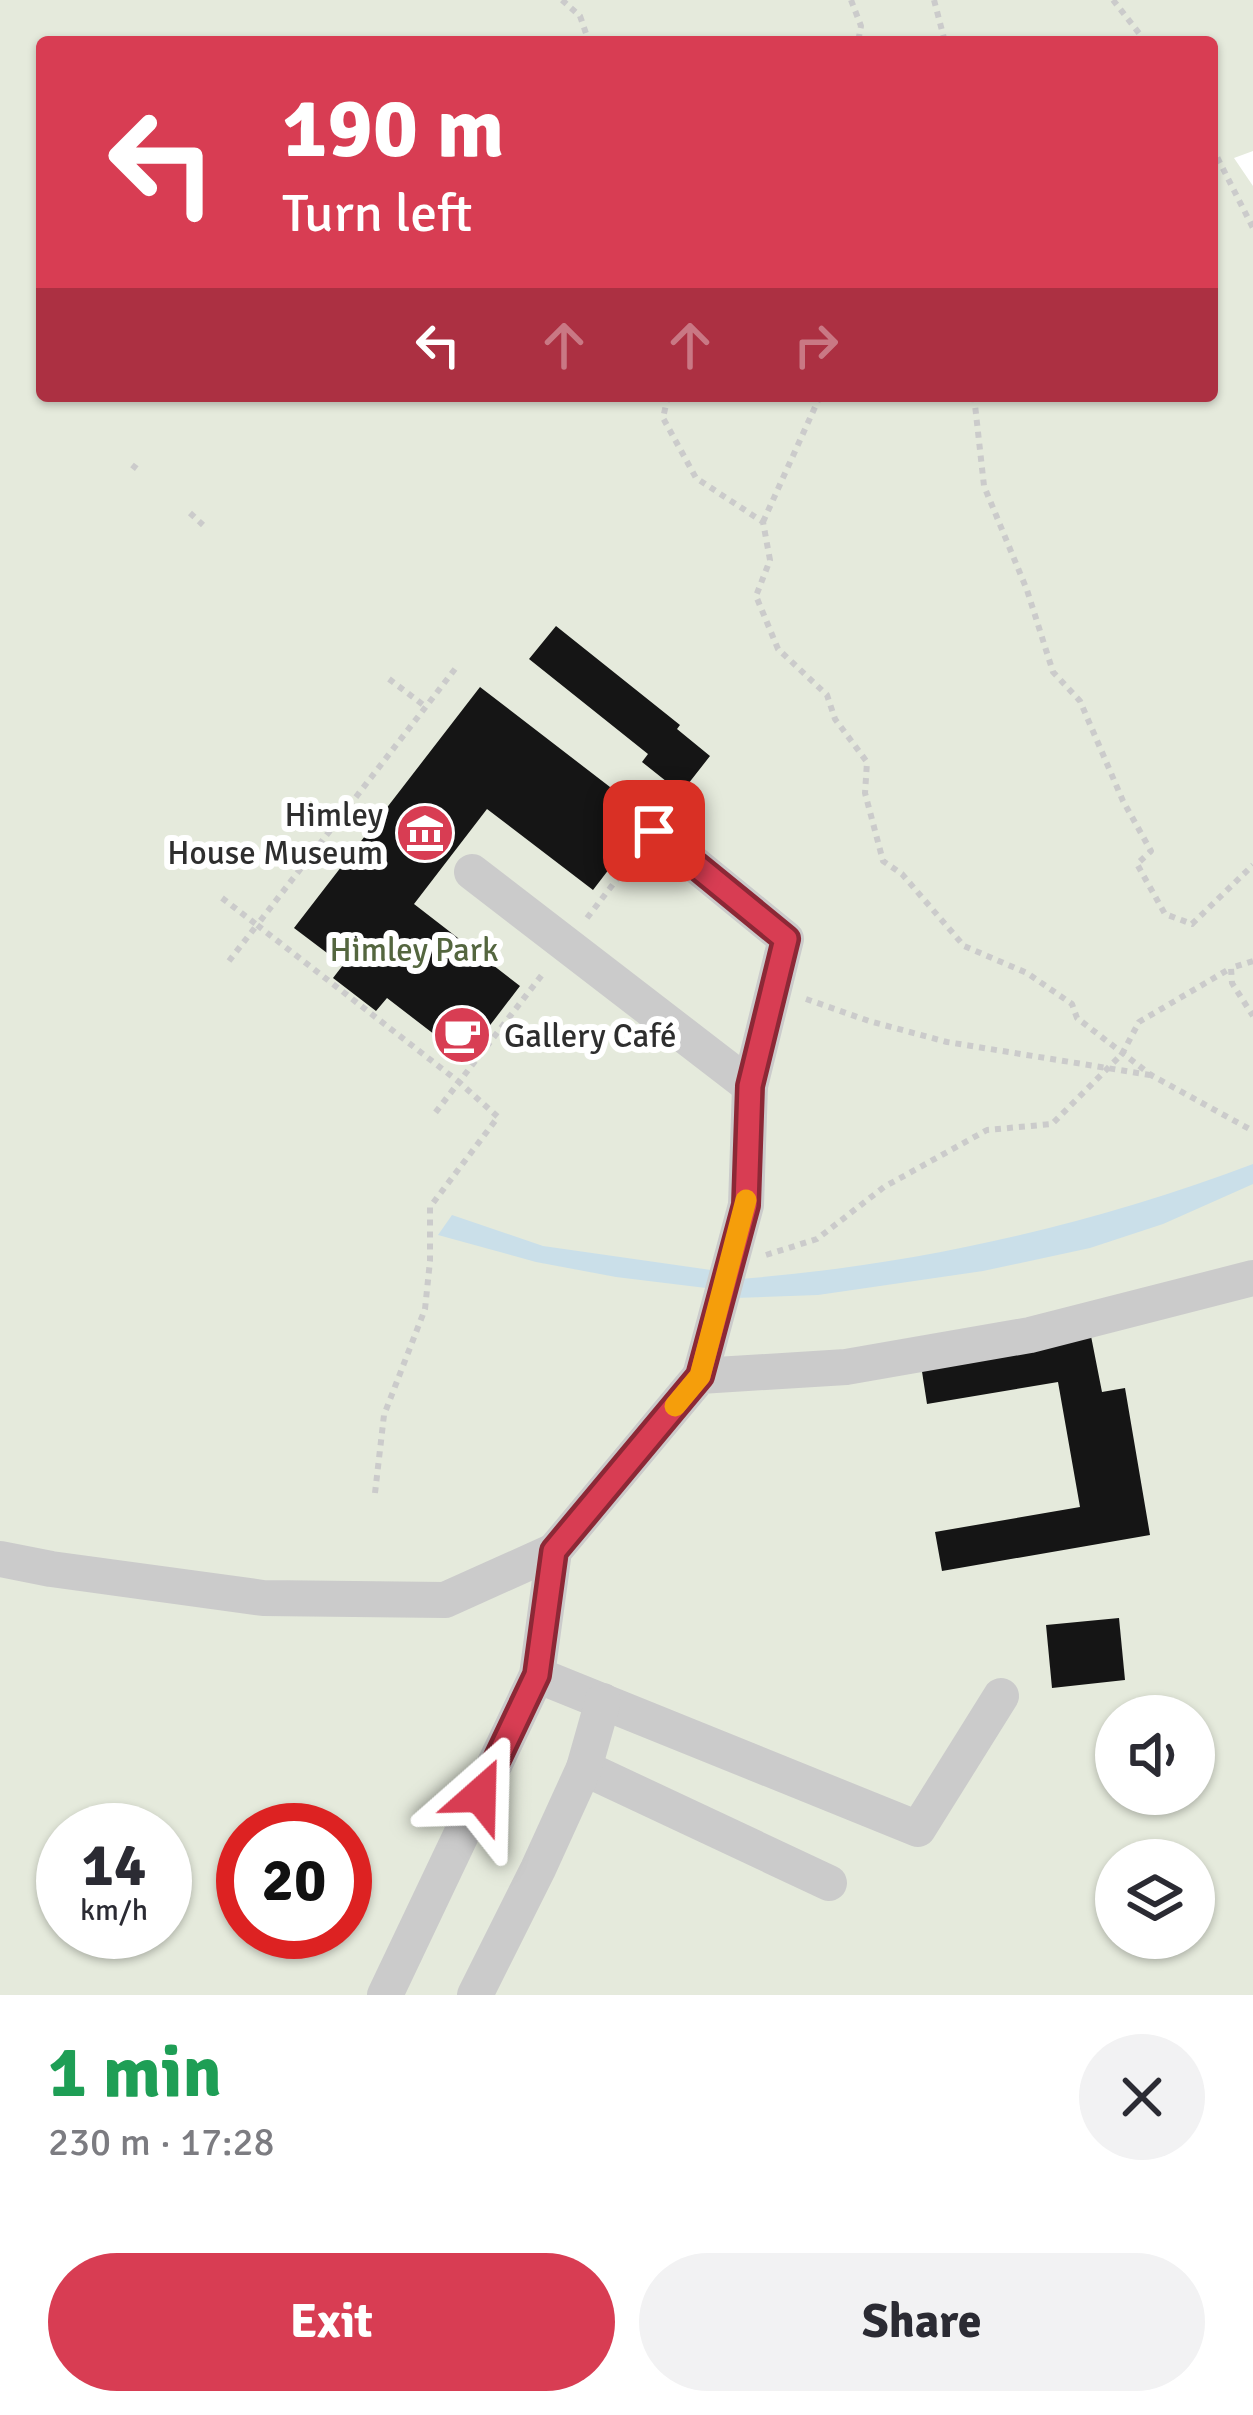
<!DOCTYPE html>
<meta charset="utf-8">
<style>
:root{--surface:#fff;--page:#f2f2f3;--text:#2b2b33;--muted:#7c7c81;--accent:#d83d53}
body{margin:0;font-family:Signika,sans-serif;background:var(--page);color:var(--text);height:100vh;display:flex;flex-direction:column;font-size:45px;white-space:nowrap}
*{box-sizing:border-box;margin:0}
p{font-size:39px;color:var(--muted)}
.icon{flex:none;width:66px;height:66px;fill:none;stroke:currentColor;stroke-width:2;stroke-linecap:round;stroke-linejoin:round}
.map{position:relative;height:1995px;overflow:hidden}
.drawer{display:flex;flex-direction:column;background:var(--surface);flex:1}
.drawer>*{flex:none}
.hud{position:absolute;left:36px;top:36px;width:1182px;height:366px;border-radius:12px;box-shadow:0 3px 9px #0004;background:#d83d53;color:#fff;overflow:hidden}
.buttons{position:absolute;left:1095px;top:1695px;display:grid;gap:24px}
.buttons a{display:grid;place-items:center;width:120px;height:120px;border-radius:50%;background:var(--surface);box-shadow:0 3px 9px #0004;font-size:60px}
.speed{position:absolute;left:36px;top:1803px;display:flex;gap:24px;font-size:60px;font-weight:700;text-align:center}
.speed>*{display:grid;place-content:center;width:156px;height:156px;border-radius:50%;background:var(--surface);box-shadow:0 3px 9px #0004;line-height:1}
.speed small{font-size:30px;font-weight:400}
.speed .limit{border:18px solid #d22;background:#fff;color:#111}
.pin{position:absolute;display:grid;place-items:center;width:102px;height:102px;color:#fff;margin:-51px;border-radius:24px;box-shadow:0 6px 18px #0006}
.me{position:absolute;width:132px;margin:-66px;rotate:25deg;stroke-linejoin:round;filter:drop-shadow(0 0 9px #0008)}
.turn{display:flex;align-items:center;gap:42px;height:252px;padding:0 48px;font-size:54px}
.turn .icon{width:156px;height:156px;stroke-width:2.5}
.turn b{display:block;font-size:84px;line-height:102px}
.lanes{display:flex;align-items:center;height:114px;padding:0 48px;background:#0003;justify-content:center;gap:60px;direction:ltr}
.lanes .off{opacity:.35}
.round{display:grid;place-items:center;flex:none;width:126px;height:126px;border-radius:63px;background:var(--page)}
.head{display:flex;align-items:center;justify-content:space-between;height:204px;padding:0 48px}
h1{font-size:72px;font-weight:700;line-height:90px;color:#1e9e55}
.action{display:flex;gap:24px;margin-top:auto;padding:24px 48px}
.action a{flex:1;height:138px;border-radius:72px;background:var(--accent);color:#fff;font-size:48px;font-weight:700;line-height:138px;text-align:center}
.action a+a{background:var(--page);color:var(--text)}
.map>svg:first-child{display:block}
.green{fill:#e5eadc;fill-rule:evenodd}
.water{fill:#cadfe9}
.building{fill:#151515}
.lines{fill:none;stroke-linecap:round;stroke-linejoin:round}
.path{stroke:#cbcbcb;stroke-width:6;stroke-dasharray:6 6;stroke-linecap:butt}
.minor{stroke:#cbcbcb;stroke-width:36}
.route-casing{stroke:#8c2836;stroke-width:30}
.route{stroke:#d83d53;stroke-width:21}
.slow{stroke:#f59e0b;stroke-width:21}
.labels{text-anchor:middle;stroke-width:12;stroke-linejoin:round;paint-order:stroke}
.poi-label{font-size:33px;fill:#2e2e2e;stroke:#fff;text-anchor:end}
.park-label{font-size:33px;fill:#54663f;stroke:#fff}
</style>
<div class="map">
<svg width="1253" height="1995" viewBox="0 0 1253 1995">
<rect width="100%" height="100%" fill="#fff"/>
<path class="green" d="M0,0h1253v151l-19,7 19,28v1809h-1253zM42,42h1170v354h-1170zM1116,1716h78v78h-78zM63,1830h102v102h-102zM243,1830h102v102h-102zM1116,1860h78v78h-78z"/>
<g class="water">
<path d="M1253,1164v20l-90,40 -73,24 -107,23 -165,24 -84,3 6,-19c176,-14 348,-53 513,-115z"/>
<polygon points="452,1215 543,1246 711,1270 706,1288 616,1277 536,1262 438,1235"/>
</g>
<g class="building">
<polygon points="556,626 680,725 677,729 710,756 681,793 642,762 648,754 529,659"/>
<polygon points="480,687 649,817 593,890 487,809 414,904 520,986 465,1058 387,998 376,1011 333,978 343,965 294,928"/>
<polygon points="1091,1336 1102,1392 1125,1388 1150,1535 942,1571 935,1532 1080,1507 1058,1382 927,1404 921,1365"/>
<polygon points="1119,1618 1125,1680 1052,1688 1046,1625"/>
</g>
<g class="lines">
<g class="path">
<polyline points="562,0 580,16 589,42"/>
<polyline points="851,0 861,26 858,42"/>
<polyline points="934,0 945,42"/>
<polyline points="1113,0 1146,42"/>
<polyline points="1212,147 1253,228"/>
<polyline points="668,396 663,418 696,478 763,522 770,560 756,596 778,649 827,695 835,719 867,762 865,793 883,861 902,874 964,946 1027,973 1072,1004 1077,1018 1151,1075 1253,1131"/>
<polyline points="974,396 984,486 1027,590 1053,672 1080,701 1123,801 1151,851 1137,864 1165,914 1192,924 1253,865"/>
<polyline points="132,465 141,472"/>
<polyline points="190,513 203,525"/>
<polyline points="763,522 820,396"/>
<polyline points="455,669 257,925 459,1082 545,971"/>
<polyline points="389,679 426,707"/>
<polyline points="222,898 257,925 229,961"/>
<polyline points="587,918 634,857"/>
<polyline points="1253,961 1231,968 1232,983 1253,1016"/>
<polyline points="806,999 869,1021 947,1042 1150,1075"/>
<polyline points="766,1255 817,1239 884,1187 987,1130 1052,1124 1122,1054 1139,1022 1231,968"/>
<polyline points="375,1493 384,1415 425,1309 430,1261 430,1207 498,1117 459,1082 432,1117"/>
</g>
<g class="minor">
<polyline points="654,831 786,939 750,1086 746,1205 700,1376"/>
<polyline points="472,872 750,1086"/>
<polyline points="0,1559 51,1569 263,1598 445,1600 554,1551"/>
<polyline points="537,1675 918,1829 1001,1696"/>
<polyline points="584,1768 829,1883"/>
<polyline points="385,1995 537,1675 554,1551 700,1376 846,1367 1030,1335 1253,1278"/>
<polyline points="475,1995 538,1869 584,1768 603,1701"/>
</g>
</g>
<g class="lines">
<defs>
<polyline id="route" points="480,1795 537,1675 554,1551 700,1376 746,1205 750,1086 786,939 654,831"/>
</defs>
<use href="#route" class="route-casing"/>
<use href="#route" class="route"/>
<polyline class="slow" points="675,1406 700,1376 746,1200"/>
</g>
<defs>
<symbol id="museum-disc" viewBox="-11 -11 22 22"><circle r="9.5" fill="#d83d53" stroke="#fff"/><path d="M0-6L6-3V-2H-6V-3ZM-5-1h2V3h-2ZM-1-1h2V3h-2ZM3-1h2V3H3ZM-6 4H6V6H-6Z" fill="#fff"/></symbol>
<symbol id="cafe-disc" viewBox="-11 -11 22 22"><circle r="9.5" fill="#d83d53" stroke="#fff"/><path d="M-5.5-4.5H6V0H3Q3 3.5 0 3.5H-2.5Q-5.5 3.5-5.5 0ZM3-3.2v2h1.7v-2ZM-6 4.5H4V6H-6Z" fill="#fff"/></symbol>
</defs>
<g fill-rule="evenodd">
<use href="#museum-disc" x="392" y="800" width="66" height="66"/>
<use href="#cafe-disc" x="429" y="1002" width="66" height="66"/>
</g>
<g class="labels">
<g class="poi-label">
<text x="383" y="826">Himley<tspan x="383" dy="38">House Museum</tspan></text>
<text x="504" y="1047" text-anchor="start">Gallery Café</text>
</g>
<g class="park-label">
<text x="414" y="961">Himley Park</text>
</g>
</g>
</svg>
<div class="buttons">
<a><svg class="icon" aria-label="sound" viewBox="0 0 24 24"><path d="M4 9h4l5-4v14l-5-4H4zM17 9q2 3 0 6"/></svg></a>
<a><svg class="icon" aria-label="layers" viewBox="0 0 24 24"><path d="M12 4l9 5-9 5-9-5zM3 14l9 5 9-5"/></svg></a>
</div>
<div class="speed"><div>14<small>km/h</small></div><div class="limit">20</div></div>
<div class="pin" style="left:654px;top:831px;background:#d93025"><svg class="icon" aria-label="arrive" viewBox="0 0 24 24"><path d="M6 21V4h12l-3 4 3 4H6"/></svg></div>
<svg class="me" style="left:480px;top:1795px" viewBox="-20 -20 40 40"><path d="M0-17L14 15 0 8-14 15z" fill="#d83d53" stroke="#fff" stroke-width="4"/></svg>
<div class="hud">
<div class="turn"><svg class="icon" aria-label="left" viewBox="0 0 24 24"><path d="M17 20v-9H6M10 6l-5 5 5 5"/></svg><div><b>190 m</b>Turn left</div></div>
<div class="lanes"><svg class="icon" aria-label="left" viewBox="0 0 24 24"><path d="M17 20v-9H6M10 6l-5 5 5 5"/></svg><svg class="icon off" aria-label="ahead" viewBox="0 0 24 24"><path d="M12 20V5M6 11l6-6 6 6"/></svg><svg class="icon off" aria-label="ahead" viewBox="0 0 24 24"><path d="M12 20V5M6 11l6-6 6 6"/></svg><svg class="icon off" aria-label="right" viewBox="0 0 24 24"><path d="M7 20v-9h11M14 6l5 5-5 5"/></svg></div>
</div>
</div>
<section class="drawer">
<div class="head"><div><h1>1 min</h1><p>230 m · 17:28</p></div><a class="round"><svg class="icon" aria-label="close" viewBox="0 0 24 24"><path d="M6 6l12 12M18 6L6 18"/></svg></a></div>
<div class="action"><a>Exit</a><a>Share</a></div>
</section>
